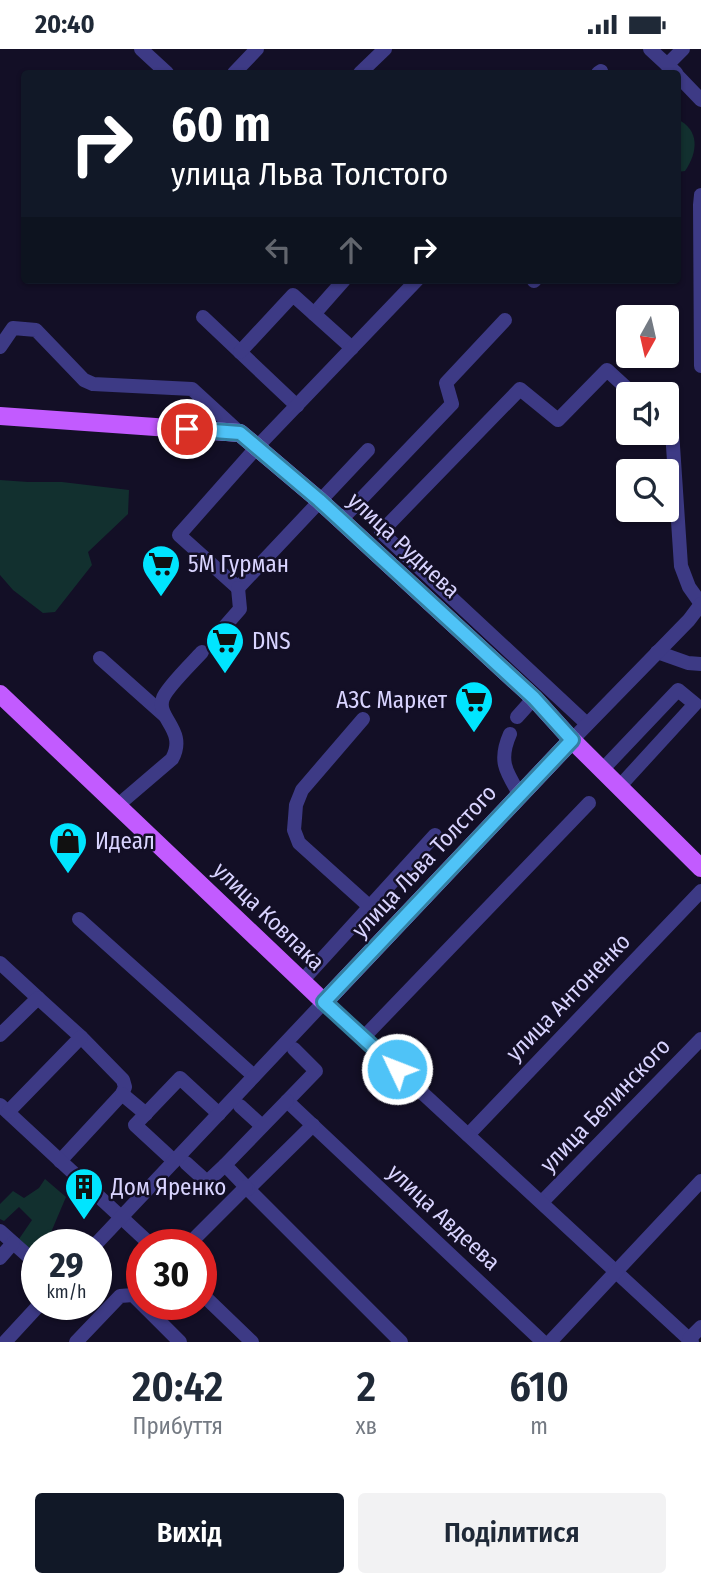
<!DOCTYPE html>
<html lang="uk">
<meta charset="utf-8">
<style>
:root{--surface:#fff;--page:#f2f2f3;--text:#1f2937;--muted:#747a83;--accent:#111827}
body{margin:0;font-family:"Fira Sans Condensed",sans-serif;background:var(--page);color:var(--text);height:100vh;display:flex;flex-direction:column;font-size:26px;white-space:nowrap}
*{box-sizing:border-box;margin:0}
p{font-size:23px;color:var(--muted)}
.icon{flex:none;width:38px;height:38px;fill:none;stroke:currentColor;stroke-width:2;stroke-linecap:round;stroke-linejoin:round}
.map{position:relative;height:1293px;overflow:hidden}
.details{display:flex;flex-direction:column;background:var(--surface);flex:1}
.details>*{flex:none}
.top-card{position:absolute;left:21px;top:21px;width:660px;height:214px;border-radius:7px;box-shadow:0 2px 5px #0004;background:#111827;color:#fff;overflow:hidden}
.needle{width:46px;rotate:188deg}
.controls{position:absolute;left:616px;top:256px;display:grid;gap:14px}
.controls a{display:grid;place-items:center;width:63px;height:63px;border-radius:7px;background:var(--surface);box-shadow:0 2px 5px #0004;font-size:35px}
.speed{position:absolute;left:21px;top:1180px;display:flex;gap:14px;font-size:35px;font-weight:700;text-align:center}
.speed>*{display:grid;place-content:center;width:91px;height:91px;border-radius:50%;background:var(--surface);box-shadow:0 2px 5px #0004;line-height:1}
.speed small{font-size:18px;font-weight:400}
.speed .limit{border:10px solid #d22;background:#fff;color:#111}
.pin{position:absolute;display:grid;place-items:center;width:60px;height:60px;color:#fff;margin:-30px;border:4px solid #fff;border-radius:50%;box-shadow:0 2px 7px #0007}
.me{position:absolute;width:77px;margin:-38px;rotate:313deg;stroke-linejoin:round;filter:drop-shadow(0 0 5px #0008)}
.turn{display:flex;align-items:center;gap:24px;height:147px;padding:0 35px;font-size:32px}
.turn .icon{width:91px;height:91px;stroke-width:2.5}
.turn b{display:block;font-size:49px;line-height:60px}
.lanes{display:flex;align-items:center;height:66px;padding:0 35px;background:#0003;justify-content:center;gap:35px;direction:ltr}
.lanes .off{opacity:.35}
.eta{display:flex;justify-content:space-evenly;align-items:center;height:119px;text-align:center}
.eta b{font-size:42px;font-weight:600;line-height:49px}
.cta{display:flex;gap:14px;margin-top:auto;padding:14px 35px}
.cta a{flex:1;height:80px;border-radius:7px;background:var(--accent);color:#fff;font-size:28px;font-weight:600;line-height:80px;text-align:center}
.cta a+a{background:var(--page);color:var(--text)}
.status{display:flex;justify-content:space-between;align-items:center;height:49px;padding:0 35px;background:var(--surface);direction:ltr}
.status svg{height:19px;fill:currentColor}
.map>svg:first-child{display:block}
.grass{fill:#12302f}
.lines{fill:none;stroke-linecap:round;stroke-linejoin:round}
.minor{stroke:#3d3a85;stroke-width:14}
.major{stroke:#c25bff;stroke-width:18}
.route-casing{stroke:#337fa1;stroke-width:18}
.route{stroke:#4fc3f7;stroke-width:12}
.labels{text-anchor:middle;stroke-width:5;stroke-linejoin:round;paint-order:stroke}
.street-label{font-size:23px;fill:#d9d4ff;stroke:#130f26}
.poi-label{font-size:23px;fill:#d9d4ff;stroke:#130f26;text-anchor:start}
</style>
<div class="status"><b>20:40</b><svg viewBox="0 0 49 12"><path d="M0 12V9h3v3zM5 12V6h3v6zM10 12V3h3v9zM15 12V0h3v12zM26 1h20v11H26zM47 4h2v5h-2z"/></svg></div>
<div class="map">
<svg width="701" height="1293" viewBox="0 0 701 1293">
<rect width="100%" height="100%" fill="#130f26"/>
<g class="grass">
<path d="M677,70c23,11 21,33 8,52l-8,1z"/>
<polygon points="0,431 28,433 62,433 129,441 128,465 88,503 92,516 55,563 43,564 13,541 0,526"/>
<polygon points="45,1130 66,1148 49,1188 42,1195 37,1195 37,1201 34,1204 19,1190 32,1171 19,1158 4,1172 0,1170 0,1155 13,1142 24,1149 39,1139"/>
</g>
<g class="lines">
<g class="minor">
<polyline points="141,0 167,24"/>
<polyline points="650,0 676,24"/>
<polyline points="667,16 683,0"/>
<polyline points="234,24 257,0"/>
<polyline points="360,24 385,0"/>
<polyline points="598,24 601,22"/>
<polyline points="677,26 701,51"/>
<polyline points="701,146 700,156 701,317"/>
<polyline points="534,232 535,231"/>
<polyline points="314,265 344,231"/>
<polyline points="203,268 297,357"/>
<polyline points="0,298 13,279 36,281 84,331 93,335 192,340 240,384"/>
<polyline points="240,303 293,246 352,299"/>
<polyline points="667,377 672,382 681,517 689,538 701,555"/>
<polyline points="368,401 238,539 179,486 257,398 417,231"/>
<polyline points="341,471 452,355 446,334 505,271"/>
<polyline points="212,592 240,560 238,539"/>
<polyline points="657,603 688,614 701,615"/>
<polyline points="100,609 164,666"/>
<polyline points="517,668 534,649"/>
<polyline points="363,670 302,741 296,756 295,769 294,781 299,794 370,858"/>
<polyline points="587,675 381,483 520,340 558,371 607,321 633,345"/>
<path d="M510,685c-12,27 -4,38 10,61"/>
<polyline points="572,691 689,571 701,555"/>
<polyline points="602,721 678,641 695,655 619,738"/>
<path d="M117,757l55,-47c16,-29 -17,-41 -9,-61 4,-11 30,-36 39,-46"/>
<polyline points="79,870 254,1027"/>
<polyline points="0,914 38,949"/>
<polyline points="302,932 435,786"/>
<polyline points="0,986 38,949 81,988 123,1031 125,1038 122,1045 60,1112"/>
<polyline points="363,989 589,754"/>
<polyline points="294,1000 316,1022 287,1052 543,1293"/>
<polyline points="122,1045 146,1065"/>
<polyline points="0,1056 150,1195"/>
<polyline points="240,1057 262,1077"/>
<polyline points="8,1063 81,988"/>
<polyline points="313,1076 248,1140 401,1293"/>
<polyline points="468,1086 701,842"/>
<polyline points="174,1112 135,1076 180,1029 219,1065"/>
<polyline points="186,1114 207,1133 225,1116"/>
<polyline points="248,1140 225,1116 287,1052"/>
<polyline points="542,1153 701,990"/>
<polyline points="0,1182 37,1215"/>
<polyline points="96,1195 324,953 692,1293"/>
<polyline points="189,1195 246,1138"/>
<polyline points="0,1209 13,1194"/>
<polyline points="201,1244 252,1293"/>
<polyline points="689,1290 701,1278"/>
<polyline points="5,1293 40,1255"/>
<polyline points="76,1293 120,1247 133,1246 180,1293"/>
<polyline points="550,1293 701,1132"/>
</g>
<g class="major">
<polyline points="0,367 240,384 319,451 534,649 572,691 701,819"/>
<polyline points="0,645 324,953 572,691"/>
</g>
</g>
<g class="lines">
<defs>
<polyline id="route" points="187,380 240,384 319,451 534,649 572,691 324,953 397,1020"/>
</defs>
<use href="#route" class="route-casing"/>
<use href="#route" class="route"/>
</g>
<defs>
<symbol id="supermarket-pin" viewBox="-11 -11 22 30"><path d="M0 17L-7.5 6A9.5 9.5 0 1 1 7.5 6Z" fill="#00e5ff" stroke="#130f26"/><path d="M-6-5.5h2.5l.6 2H6L4.5 2H-2.5L-4.4-4H-6ZM-1.5 3.2a1.3 1.3 0 1 0 .1 0ZM3 3.2a1.3 1.3 0 1 0 .1 0Z" fill="#111"/></symbol>
<symbol id="shop-pin" viewBox="-11 -11 22 30"><path d="M0 17L-7.5 6A9.5 9.5 0 1 1 7.5 6Z" fill="#00e5ff" stroke="#130f26"/><path d="M-5-2.5h2.3a2.7 3.5 0 0 1 5.4 0H5L5.5 6h-11ZM-1.5-2.5h3a1.5 2.3 0 0 0-3 0Z" fill="#111"/></symbol>
<symbol id="building-pin" viewBox="-11 -11 22 30"><path d="M0 17L-7.5 6A9.5 9.5 0 1 1 7.5 6Z" fill="#00e5ff" stroke="#130f26"/><path d="M-4-6H4V6H1V3H-1V6H-4ZM-2.5-4.3h1.7v1.8h-1.7ZM.8-4.3h1.7v1.8H.8ZM-2.5-1h1.7V.8h-1.7ZM.8-1h1.7V.8H.8Z" fill="#111"/></symbol>
</defs>
<g fill-rule="evenodd">
<use href="#supermarket-pin" x="139" y="493" width="44" height="60"/>
<use href="#supermarket-pin" x="203" y="570" width="44" height="60"/>
<use href="#supermarket-pin" x="452" y="629" width="44" height="60"/>
<use href="#shop-pin" x="46" y="770" width="44" height="60"/>
<use href="#building-pin" x="62" y="1116" width="44" height="60"/>
</g>
<g class="labels">
<g class="street-label">
<text transform="translate(404 496) rotate(43)" y="8">улица Руднева</text>
<text transform="translate(424 812) rotate(-47)" y="8">улица Льва Толстого</text>
<text transform="translate(269 867) rotate(44)" y="8">улица Ковпака</text>
<text transform="translate(568 948) rotate(-46)" y="8">улица Антоненко</text>
<text transform="translate(605 1056) rotate(-46)" y="8">улица Белинского</text>
<text transform="translate(444 1168) rotate(43)" y="8">улица Авдеева</text>
</g>
<g class="poi-label">
<text x="188" y="523">5М Гурман</text>
<text x="252" y="600">DNS</text>
<text x="447" y="659" text-anchor="end">АЗС Маркет</text>
<text x="95" y="800">Идеал</text>
<text x="111" y="1146">Дом Яренко</text>
</g>
</g>
</svg>
<div class="controls">
<a><svg class="needle" viewBox="-14 -14 28 28"><path d="M0-13l5 13h-10z" fill="#e53935"/><path d="M0 13l5-13h-10z" fill="#747a83"/></svg></a>
<a><svg class="icon" aria-label="sound" viewBox="0 0 24 24"><path d="M4 9h4l5-4v14l-5-4H4zM17 9q2 3 0 6"/></svg></a>
<a><svg class="icon" aria-label="search" viewBox="0 0 24 24"><circle cx="10" cy="10" r="6"/><path d="M15 15l6 6"/></svg></a>
</div>
<div class="speed"><div>29<small>km/h</small></div><div class="limit">30</div></div>
<div class="pin" style="left:187px;top:380px;background:#d93025"><svg class="icon" aria-label="arrive" viewBox="0 0 24 24"><path d="M6 21V4h12l-3 4 3 4H6"/></svg></div>
<svg class="me" style="left:397px;top:1020px" viewBox="-20 -20 40 40"><circle r="17" fill="#4fc3f7" stroke="#fff" stroke-width="3"/><path d="M0-11L8 9 0 5-8 9z" fill="#fff"/></svg>
<div class="top-card">
<div class="turn"><svg class="icon" aria-label="right" viewBox="0 0 24 24"><path d="M7 20v-9h11M14 6l5 5-5 5"/></svg><div><b>60 m</b>улица Льва Толстого</div></div>
<div class="lanes"><svg class="icon off" aria-label="left" viewBox="0 0 24 24"><path d="M17 20v-9H6M10 6l-5 5 5 5"/></svg><svg class="icon off" aria-label="ahead" viewBox="0 0 24 24"><path d="M12 20V5M6 11l6-6 6 6"/></svg><svg class="icon" aria-label="right" viewBox="0 0 24 24"><path d="M7 20v-9h11M14 6l5 5-5 5"/></svg></div>
</div>
</div>
<section class="details">
<div class="eta">
<div><b>20:42</b><p>Прибуття</p></div>
<div><b>2</b><p>хв</p></div>
<div><b>610</b><p>m</p></div>
</div>
<div class="cta"><a>Вихід</a><a>Поділитися</a></div>
</section>
